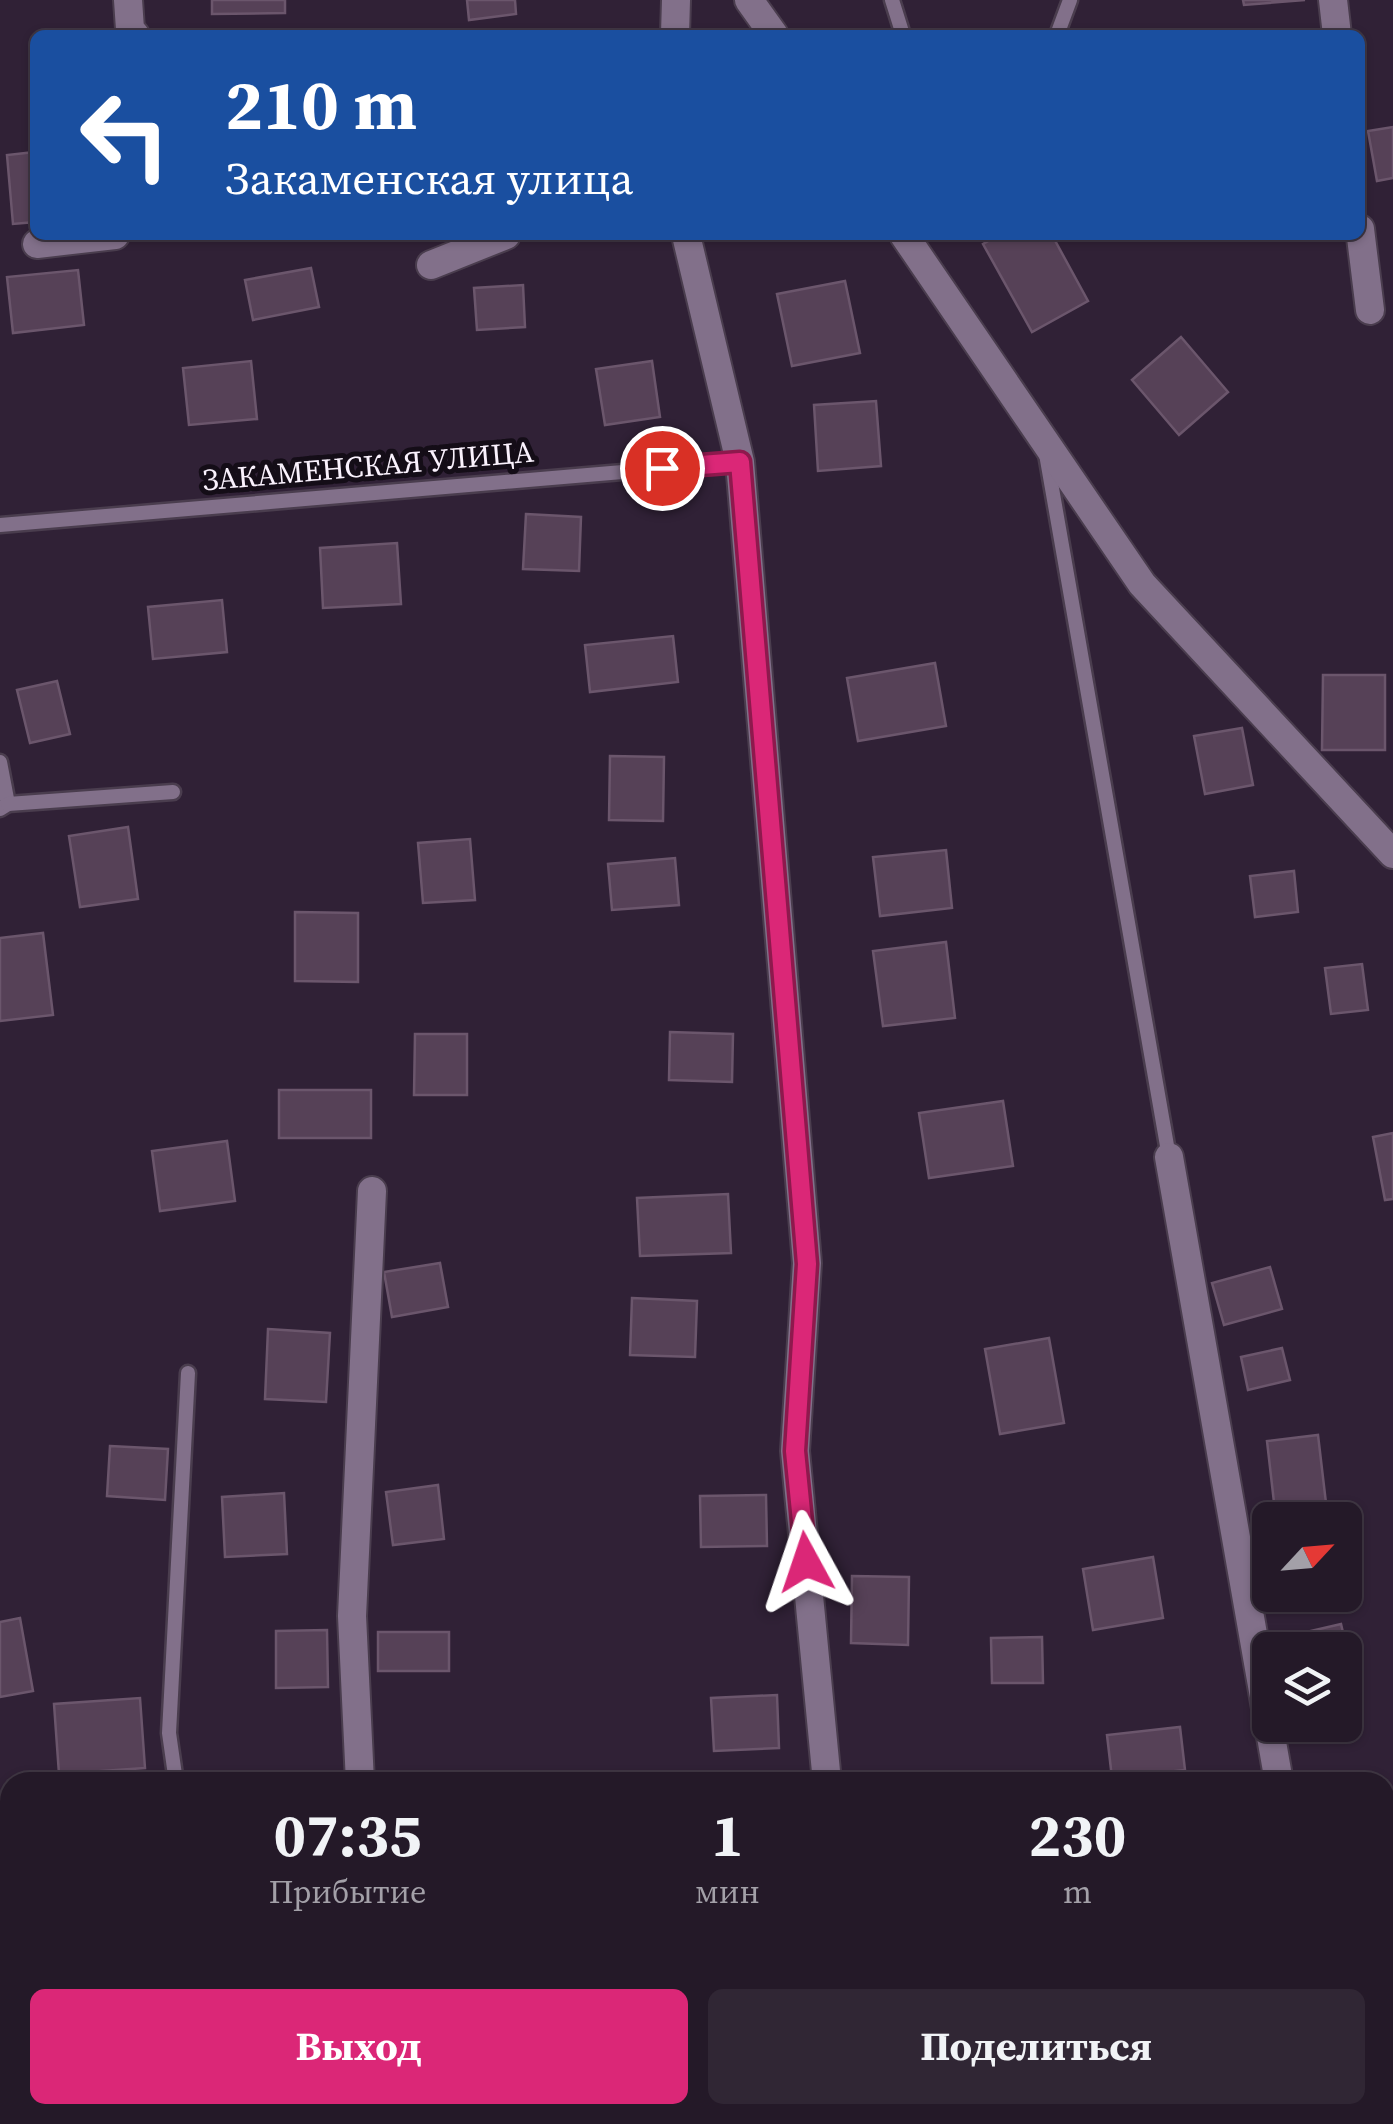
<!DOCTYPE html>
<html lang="ru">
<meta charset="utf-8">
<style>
:root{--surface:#241928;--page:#302634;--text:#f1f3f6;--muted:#a3a0a8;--line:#413845;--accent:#db2777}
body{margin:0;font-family:"Source Serif 4",serif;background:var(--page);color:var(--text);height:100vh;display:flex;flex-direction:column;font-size:38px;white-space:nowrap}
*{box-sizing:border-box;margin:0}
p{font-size:32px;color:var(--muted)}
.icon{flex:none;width:55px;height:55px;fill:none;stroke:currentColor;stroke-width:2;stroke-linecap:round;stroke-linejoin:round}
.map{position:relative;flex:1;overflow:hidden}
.drawer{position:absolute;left:0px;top:1772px;width:1395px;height:352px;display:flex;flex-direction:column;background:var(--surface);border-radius:30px 30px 0 0;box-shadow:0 2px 8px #0004,0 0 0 2px var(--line)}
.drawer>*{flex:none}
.hud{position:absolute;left:30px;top:30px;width:1335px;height:210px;border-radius:15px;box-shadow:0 2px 8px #0004,0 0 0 2px var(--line);background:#1a4fa0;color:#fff;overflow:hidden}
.needle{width:65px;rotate:64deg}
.controls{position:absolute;left:1252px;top:1502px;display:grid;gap:20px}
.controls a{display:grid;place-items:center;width:110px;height:110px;border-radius:15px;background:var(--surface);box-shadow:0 2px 8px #0004,0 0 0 2px var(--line);font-size:50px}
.pin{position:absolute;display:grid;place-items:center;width:85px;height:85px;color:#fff;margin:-42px;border:5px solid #fff;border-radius:50%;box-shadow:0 2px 10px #0007}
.me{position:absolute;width:110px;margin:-55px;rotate:355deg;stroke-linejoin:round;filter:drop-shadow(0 0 8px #0008)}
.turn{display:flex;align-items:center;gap:35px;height:210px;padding:0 30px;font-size:45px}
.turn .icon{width:130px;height:130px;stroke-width:2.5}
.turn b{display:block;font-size:70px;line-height:85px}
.eta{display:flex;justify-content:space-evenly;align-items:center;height:170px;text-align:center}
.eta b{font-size:60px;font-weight:700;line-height:70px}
.cta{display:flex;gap:20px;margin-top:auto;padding:20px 30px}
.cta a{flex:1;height:115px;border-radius:15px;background:var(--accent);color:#fff;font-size:40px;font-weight:700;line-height:115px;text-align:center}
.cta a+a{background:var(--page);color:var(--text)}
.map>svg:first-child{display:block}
.building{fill:#564157;stroke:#6b566c;stroke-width:2.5}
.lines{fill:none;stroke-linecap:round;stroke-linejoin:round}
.service-casing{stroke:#4a3d4e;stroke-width:19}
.minor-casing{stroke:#4a3d4e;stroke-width:32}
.service{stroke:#82708a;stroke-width:14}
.minor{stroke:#82708a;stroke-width:28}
.route-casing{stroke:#8e194d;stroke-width:25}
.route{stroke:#db2777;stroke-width:18}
.labels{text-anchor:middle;stroke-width:10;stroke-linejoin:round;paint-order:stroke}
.street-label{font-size:30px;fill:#faf2fd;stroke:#140d17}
</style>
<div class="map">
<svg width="1393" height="2124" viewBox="0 0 1393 2124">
<rect width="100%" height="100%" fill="#302136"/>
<g class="building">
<polygon points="212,0 285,0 285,13 212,14"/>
<polygon points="467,0 515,0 516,14 469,20"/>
<polygon points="1243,0 1305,0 1244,5"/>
<polygon points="1393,127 1393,178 1377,181 1368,131"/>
<polygon points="35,152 35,222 13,224 7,155"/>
<polygon points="999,235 1052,235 1088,301 1032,332 983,244"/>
<polygon points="311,268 319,307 253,320 245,280"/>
<polygon points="78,270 84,325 13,333 7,277"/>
<polygon points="845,281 860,353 792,366 777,294"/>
<polygon points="523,285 525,327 477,330 474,288"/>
<polygon points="1181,337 1228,392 1179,435 1132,380"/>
<polygon points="251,361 257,419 189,425 183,368"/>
<polygon points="652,361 660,417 605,425 596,369"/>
<polygon points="876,401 881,466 818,471 814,405"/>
<polygon points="526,514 581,517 579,571 523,569"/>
<polygon points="397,543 401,604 323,608 320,548"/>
<polygon points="222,600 227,652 153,659 148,607"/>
<polygon points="673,636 678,682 590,692 585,645"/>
<polygon points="935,663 946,726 858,741 847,678"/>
<polygon points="1323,675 1385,675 1385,750 1322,750"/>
<polygon points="57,681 70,734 30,743 17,690"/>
<polygon points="1242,728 1253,785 1205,794 1194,736"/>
<polygon points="610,756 664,757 663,821 609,820"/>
<polygon points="128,827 138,899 80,907 69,836"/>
<polygon points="470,839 475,900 423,903 418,843"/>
<polygon points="946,850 952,908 880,916 873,857"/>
<polygon points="675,858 679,905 612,910 608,864"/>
<polygon points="1294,871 1298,912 1255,917 1250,876"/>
<polygon points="295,912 358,913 358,982 295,981"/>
<polygon points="43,933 53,1015 0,1021 0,938"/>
<polygon points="946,942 955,1018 883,1026 873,951"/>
<polygon points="1362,964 1368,1010 1331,1014 1325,968"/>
<polygon points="670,1032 733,1034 732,1082 669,1080"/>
<polygon points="415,1034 467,1034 467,1095 414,1095"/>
<rect x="279" y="1090" width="92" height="48"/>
<polygon points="1003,1101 1013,1166 929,1178 919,1113"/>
<polygon points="1393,1133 1393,1199 1385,1200 1373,1137"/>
<polygon points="227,1141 235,1201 160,1211 152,1151"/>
<polygon points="728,1194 731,1253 640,1256 637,1198"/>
<polygon points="440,1263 448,1307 392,1317 384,1272"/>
<polygon points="1270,1267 1282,1309 1224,1325 1212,1283"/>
<polygon points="632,1298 697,1301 695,1357 630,1355"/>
<polygon points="268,1329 330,1333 326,1402 265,1399"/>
<polygon points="1049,1338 1064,1423 1000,1434 985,1349"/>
<polygon points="1282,1348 1290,1380 1248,1390 1241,1357"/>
<polygon points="1318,1435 1328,1520 1276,1520 1267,1441"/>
<polygon points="110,1446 168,1449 165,1500 107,1496"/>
<polygon points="438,1485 444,1539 393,1545 386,1492"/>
<polygon points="284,1493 287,1554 225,1557 222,1497"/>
<polygon points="766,1495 767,1546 701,1547 700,1496"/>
<polygon points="1153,1557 1163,1618 1093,1630 1083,1569"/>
<polygon points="852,1576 909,1577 908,1645 851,1643"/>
<polygon points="20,1618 33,1691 0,1697 0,1622"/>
<polygon points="1341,1624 1353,1675 1345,1677 1345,1650 1302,1650 1298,1634"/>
<polygon points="327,1630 328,1687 276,1688 276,1631"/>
<rect x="378" y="1632" width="71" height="39"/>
<polygon points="1042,1637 1043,1683 992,1683 991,1638"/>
<polygon points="777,1695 779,1748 714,1751 711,1698"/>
<polygon points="140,1698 145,1768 59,1774 54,1704"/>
<polygon points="1180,1727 1185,1770 1112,1778 1107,1735"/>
</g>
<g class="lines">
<defs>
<g id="service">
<polyline points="892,0 903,35"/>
<polyline points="1057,35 1070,0"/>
<polyline points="1046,454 1169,1157"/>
<polyline points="0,525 740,462"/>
<polyline points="0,762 8,804 0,809"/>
<polyline points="8,804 173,792"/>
<polyline points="176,1782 169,1733 188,1373"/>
<polyline points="115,2124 155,2115"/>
</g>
<g id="minor">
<polyline points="128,0 130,29 135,35"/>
<polyline points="749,0 774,35"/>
<polyline points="1333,0 1337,35"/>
<polyline points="675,35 676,0"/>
<polyline points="1360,229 1370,310"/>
<polyline points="686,235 740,462 807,1263 795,1451 827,1782"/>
<polyline points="904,235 1142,584 1393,854"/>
<polyline points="37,244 115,235"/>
<polyline points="431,265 506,235"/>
<polyline points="1169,1157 1279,1782"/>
<polyline points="360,1782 352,1616 372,1191"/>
<polyline points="1385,1841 1393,1839"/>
<polyline points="817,2115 818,2124"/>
</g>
</defs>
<use href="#service" class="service-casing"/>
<use href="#minor" class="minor-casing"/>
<use href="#service" class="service"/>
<use href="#minor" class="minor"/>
</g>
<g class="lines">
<defs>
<polyline id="route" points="662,468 740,462 807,1264 795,1451 806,1562"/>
</defs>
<use href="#route" class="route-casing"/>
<use href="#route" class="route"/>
</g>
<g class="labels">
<g class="street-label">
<text transform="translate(368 466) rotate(-5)" y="10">ЗАКАМЕНСКАЯ УЛИЦА</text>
</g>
</g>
</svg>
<div class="controls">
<a><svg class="needle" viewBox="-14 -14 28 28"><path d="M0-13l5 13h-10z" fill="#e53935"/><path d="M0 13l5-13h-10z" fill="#a3a0a8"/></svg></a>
<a><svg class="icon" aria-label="layers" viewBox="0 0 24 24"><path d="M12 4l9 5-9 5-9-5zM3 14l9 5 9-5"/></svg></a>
</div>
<div class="pin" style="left:662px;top:468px;background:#d93025"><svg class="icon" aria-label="arrive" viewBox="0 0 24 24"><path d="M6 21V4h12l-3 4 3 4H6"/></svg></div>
<svg class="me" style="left:806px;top:1562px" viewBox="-20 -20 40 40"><path d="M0-17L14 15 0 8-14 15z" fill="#db2777" stroke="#fff" stroke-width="4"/></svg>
<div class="hud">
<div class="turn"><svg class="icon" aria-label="left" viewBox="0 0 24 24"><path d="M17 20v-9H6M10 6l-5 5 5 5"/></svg><div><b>210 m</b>Закаменская улица</div></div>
</div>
<section class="drawer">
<div class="eta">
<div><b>07:35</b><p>Прибытие</p></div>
<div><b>1</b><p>мин</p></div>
<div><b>230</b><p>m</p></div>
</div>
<div class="cta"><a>Выход</a><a>Поделиться</a></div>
</section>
</div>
